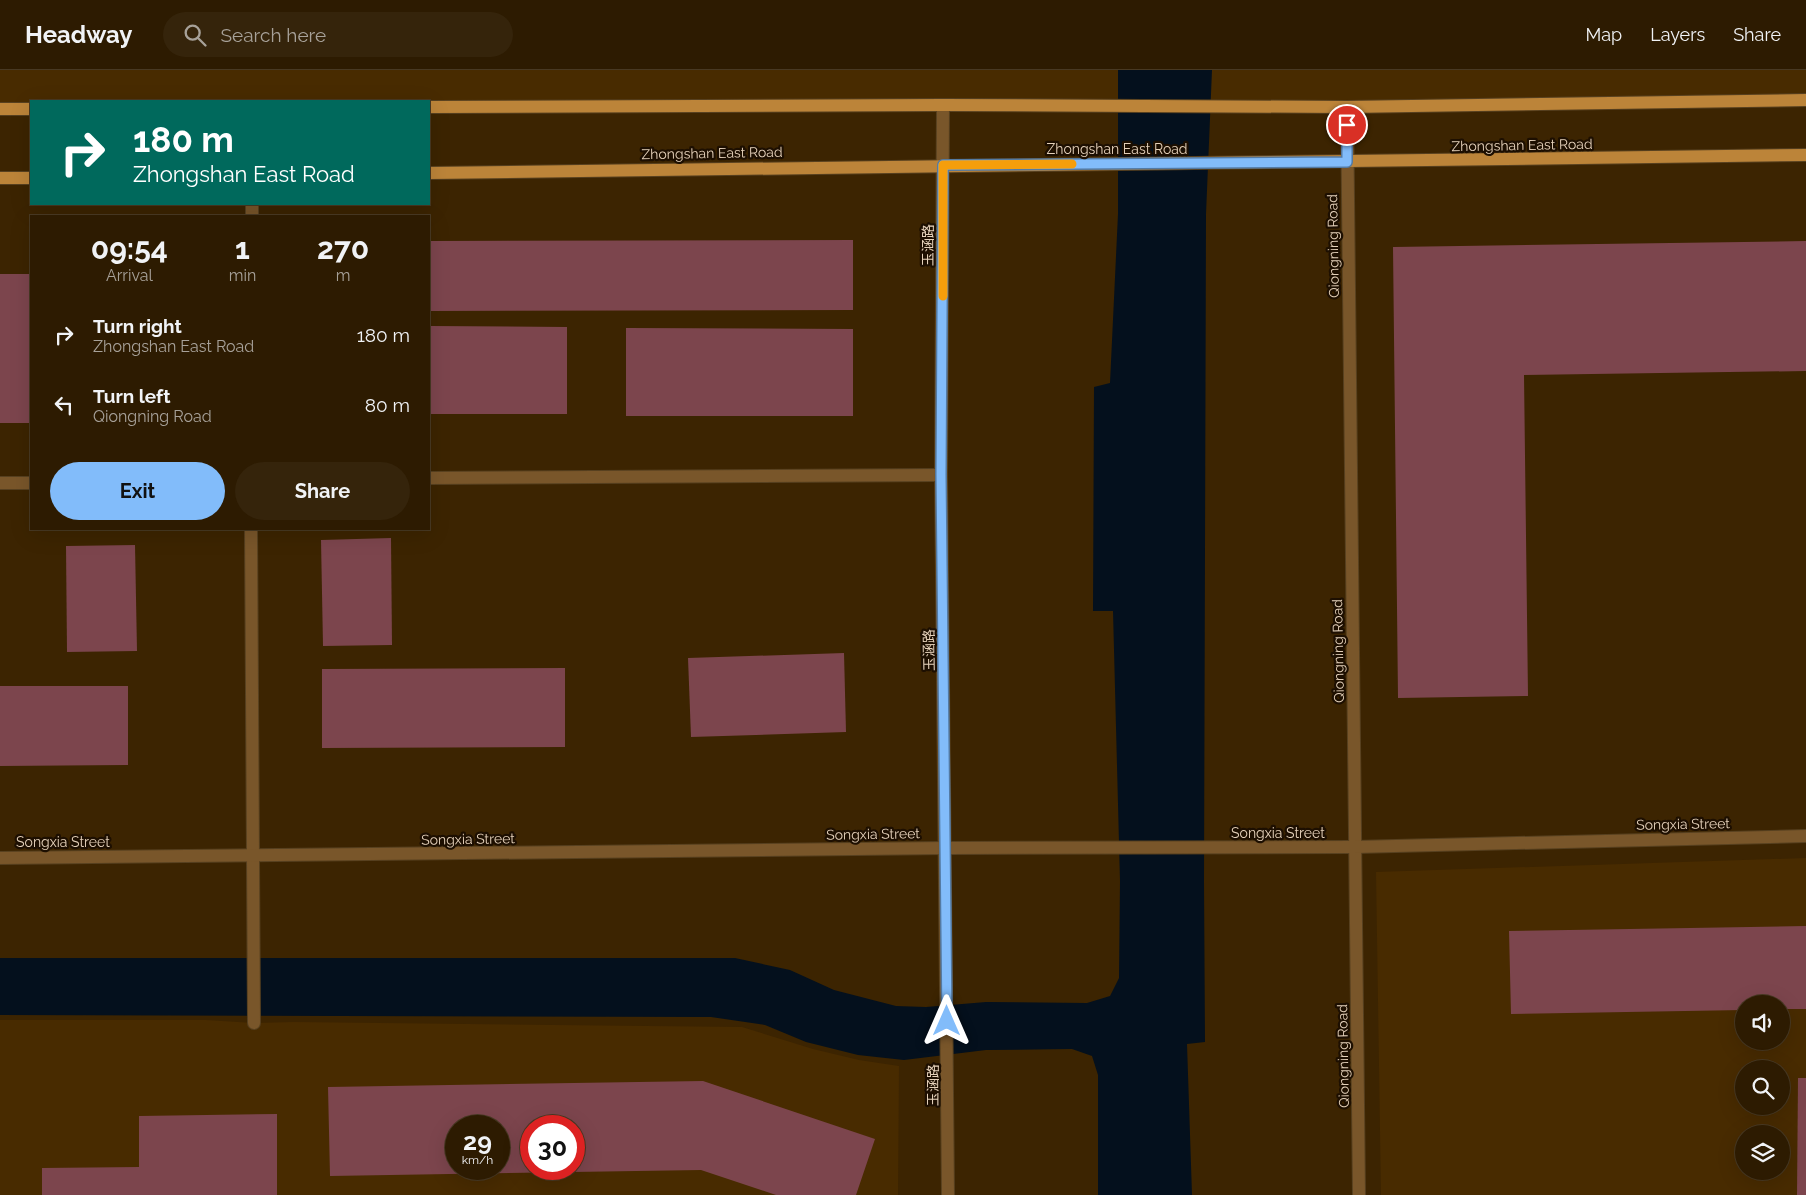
<!DOCTYPE html>
<meta charset="utf-8">
<style>
:root{--surface:#2d1b01;--page:#35240b;--text:#f1f3f6;--muted:#a7a199;--line:#483923;--accent:#82bcfa}
body{margin:0;font-family:Raleway,"Noto Sans SC",sans-serif;background:var(--page);color:var(--text);height:100vh;display:flex;flex-direction:column;font-size:19px;white-space:nowrap}
*{box-sizing:border-box;margin:0}
p{font-size:16px;color:var(--muted)}
.icon{flex:none;width:28px;height:28px;fill:none;stroke:currentColor;stroke-width:2;stroke-linecap:round;stroke-linejoin:round}
.map{position:relative;flex:1;overflow:hidden}
.side{position:absolute;left:30px;top:145px;width:400px;height:315px;display:flex;flex-direction:column;background:var(--surface);border-radius:0px;box-shadow:0 5px 20px #0002,0 0 0 1px var(--line)}
.side>*{flex:none}
.banner{position:absolute;left:30px;top:30px;width:400px;height:105px;border-radius:0px;box-shadow:0 5px 20px #0002,0 0 0 1px var(--line);background:#00695c;color:#fff;overflow:hidden}
.buttons{position:absolute;left:1735px;top:925px;display:grid;gap:10px}
.buttons a{display:grid;place-items:center;width:55px;height:55px;border-radius:50%;background:var(--surface);box-shadow:0 5px 20px #0002,0 0 0 1px var(--line);font-size:25px}
.speed{position:absolute;left:445px;top:1045px;display:flex;gap:10px;font-size:25px;font-weight:700;text-align:center}
.speed>*{display:grid;place-content:center;width:65px;height:65px;border-radius:50%;background:var(--surface);box-shadow:0 5px 20px #0002,0 0 0 1px var(--line);line-height:1}
.speed small{font-size:12px;font-weight:400}
.speed .limit{border:8px solid #d22;background:#fff;color:#111}
.pin{position:absolute;display:grid;place-items:center;width:42px;height:42px;color:#fff;margin:-21px;border:2px solid #fff;border-radius:50%;box-shadow:0 1px 5px #0007}
.me{position:absolute;width:55px;margin:-28px;rotate:0deg;stroke-linejoin:round;filter:drop-shadow(0 0 4px #0008)}
.turn{display:flex;align-items:center;gap:18px;height:105px;padding:0 20px;font-size:22px}
.turn .icon{width:65px;height:65px;stroke-width:2.5}
.turn b{display:block;font-size:35px;line-height:42px}
.eta{display:flex;justify-content:space-evenly;align-items:center;height:85px;text-align:center}
.eta b{font-size:30px;font-weight:700;line-height:35px}
.action{display:flex;gap:10px;margin-top:auto;padding:10px 20px}
.action a{flex:1;height:58px;border-radius:30px;background:var(--accent);color:#111;font-size:20px;font-weight:700;line-height:58px;text-align:center}
.action a+a{background:var(--page);color:var(--text)}
ul{padding:0;list-style:none}
li{display:flex;align-items:center;gap:15px;height:70px;padding:0 20px}
li div{flex:1}
li b{display:block;font-size:19px}
li em{font-style:normal}
header{display:flex;align-items:center;gap:30px;box-sizing:border-box;height:70px;padding:0 25px;background:var(--surface);border-bottom:1px solid var(--line)}
header strong{font-size:24px}
nav{display:flex;gap:28px;margin-inline-start:auto;font-size:18px}
.search{width:350px;height:45px;background:var(--page);display:flex;align-items:center;gap:12px;box-sizing:border-box;padding:0 18px;border-radius:28px;color:var(--muted);font-size:19px}
.map>svg:first-child{display:block}
.built{fill:#482b00;fill-rule:evenodd}
.water{fill:#04101d}
.building{fill:#7c454d;fill-rule:evenodd}
.lines{fill:none;stroke-linecap:round;stroke-linejoin:round}
.minor-casing{stroke:#57401f;stroke-width:14}
.major-casing{stroke:#57401f;stroke-width:14}
.minor{stroke:#79562a;stroke-width:12}
.major{stroke:#bc8439;stroke-width:12}
.route-casing{stroke:#547aa2;stroke-width:12}
.route{stroke:#82bcfa;stroke-width:9}
.slow{stroke:#f59e0b;stroke-width:9}
.labels{text-anchor:middle;stroke-width:4.5;stroke-linejoin:round;paint-order:stroke}
.street-label{font-size:14px;fill:#e5d1ba;stroke:#1d0f01}
</style>
<header>
<strong>Headway</strong>
<div class="search"><svg class="icon" aria-label="search" viewBox="0 0 24 24"><circle cx="10" cy="10" r="6"/><path d="M15 15l6 6"/></svg>Search here</div>
<nav><a>Map</a><a>Layers</a><a>Share</a></nav>
</header>
<div class="map">
<svg width="1806" height="1125" viewBox="0 0 1806 1125">
<rect width="100%" height="100%" fill="#3c2401"/>
<g class="built">
<polygon points="0,0 1806,0 1806,30 1347,37 429,31 31,31 31,39 0,39"/>
<path d="M1806,788v337h-425l-5,-323zM1744,934h37v37h-37zM1744,999h37v37h-37zM1744,1064h37v37h-37z"/>
<path d="M0,950h206l48,3 40,-1 448,5 71,22 46,11 40,6 -1,129h-898zM456,1056h43v43h-43zM531,1056h43v43h-43z"/>
</g>
<polygon class="water" points="1118,0 1212,0 1206,144 1204,812 1205,972 1187,974 1192,1125 1098,1125 1098,1005 1092,986 1072,979 986,980 904,990 858,985 806,972 765,955 711,947 0,945 0,888 735,888 790,900 834,920 896,936 926,937 986,932 1087,933 1110,926 1119,908 1120,811 1113,541 1093,541 1094,317 1110,313 1118,144"/>
<g class="building">
<polygon points="853,170 853,240 429,241 429,171"/>
<polygon points="1806,171 1806,301 1524,305 1528,626 1398,628 1393,177"/>
<rect x="0" y="204" width="31" height="149"/>
<polygon points="429,256 567,257 567,344 429,344"/>
<polygon points="626,258 853,259 853,346 626,346"/>
<polygon points="391,468 392,575 323,576 321,470"/>
<polygon points="135,475 137,581 67,582 66,476"/>
<polygon points="844,583 846,662 691,667 688,588"/>
<polygon points="565,598 565,677 322,678 322,599"/>
<polygon points="0,616 128,616 128,695 0,696"/>
<polygon points="1806,856 1806,939 1781,939 1781,934 1744,934 1744,940 1511,944 1509,861"/>
<polygon points="1798,1008 1806,1008 1806,1125 1797,1125"/>
<path d="M703,1011l172,58 -19,56h-80l-75,-25 -371,6 -2,-89zM456,1056h43v43h-43zM531,1056h43v43h-43z"/>
<polygon points="277,1044 277,1125 42,1125 42,1098 139,1097 139,1046"/>
</g>
<g class="lines">
<defs>
<g id="minor">
<polyline points="943,35 941,405 948,1125"/>
<polyline points="1347,37 1359,1125"/>
<polyline points="252,146 252,134"/>
<polyline points="429,408 941,405"/>
<polyline points="0,413 31,413"/>
<polyline points="251,459 254,953"/>
<polyline points="0,788 946,778 1355,777 1806,766"/>
</g>
<g id="major">
<polyline points="429,37 943,35 1347,37 1806,30"/>
<polyline points="0,39 31,39"/>
<path d="M429,103c459,-7 918,-11 1377,-18"/>
<polyline points="0,108 31,108"/>
</g>
</defs>
<use href="#minor" class="minor-casing"/>
<use href="#major" class="major-casing"/>
<use href="#minor" class="minor"/>
<use href="#major" class="major"/>
</g>
<g class="lines">
<defs>
<polyline id="route" points="947,951 941,405 943,95 1347,92 1347,55"/>
</defs>
<use href="#route" class="route-casing"/>
<use href="#route" class="route"/>
<polyline class="slow" points="943,226 943,95 1072,94"/>
</g>
<g class="labels">
<g class="street-label">
<text transform="translate(1522 75) rotate(-1)" y="5">Zhongshan East Road</text>
<text x="1117" y="84">Zhongshan East Road</text>
<text transform="translate(712 83) rotate(-1)" y="5">Zhongshan East Road</text>
<text transform="translate(928 175) rotate(-90)" y="5">玉涵路</text>
<text transform="translate(1333 176) rotate(-91)" y="5">Qiongning Road</text>
<text transform="translate(929 580) rotate(-91)" y="5">玉涵路</text>
<text transform="translate(1338 581) rotate(-91)" y="5">Qiongning Road</text>
<text transform="translate(1683 754) rotate(-1)" y="5">Songxia Street</text>
<text x="1278" y="768">Songxia Street</text>
<text transform="translate(873 764) rotate(-1)" y="5">Songxia Street</text>
<text transform="translate(468 769) rotate(-1)" y="5">Songxia Street</text>
<text x="63" y="777">Songxia Street</text>
<text transform="translate(1343 986) rotate(-91)" y="5">Qiongning Road</text>
<text transform="translate(933 1015) rotate(-90)" y="5">玉涵路</text>
</g>
</g>
</svg>
<div class="buttons">
<a><svg class="icon" aria-label="sound" viewBox="0 0 24 24"><path d="M4 9h4l5-4v14l-5-4H4zM17 9q2 3 0 6"/></svg></a>
<a><svg class="icon" aria-label="search" viewBox="0 0 24 24"><circle cx="10" cy="10" r="6"/><path d="M15 15l6 6"/></svg></a>
<a><svg class="icon" aria-label="layers" viewBox="0 0 24 24"><path d="M12 4l9 5-9 5-9-5zM3 14l9 5 9-5"/></svg></a>
</div>
<div class="speed"><div>29<small>km/h</small></div><div class="limit">30</div></div>
<div class="pin" style="left:1347px;top:55px;background:#d93025"><svg class="icon" aria-label="arrive" viewBox="0 0 24 24"><path d="M6 21V4h12l-3 4 3 4H6"/></svg></div>
<svg class="me" style="left:947px;top:951px" viewBox="-20 -20 40 40"><path d="M0-17L14 15 0 8-14 15z" fill="#82bcfa" stroke="#fff" stroke-width="4"/></svg>
<div class="banner">
<div class="turn"><svg class="icon" aria-label="right" viewBox="0 0 24 24"><path d="M7 20v-9h11M14 6l5 5-5 5"/></svg><div><b>180 m</b>Zhongshan East Road</div></div>
</div>
<section class="side">
<div class="eta">
<div><b>09:54</b><p>Arrival</p></div>
<div><b>1</b><p>min</p></div>
<div><b>270</b><p>m</p></div>
</div>
<ul>
<li><svg class="icon" aria-label="right" viewBox="0 0 24 24"><path d="M7 20v-9h11M14 6l5 5-5 5"/></svg><div><b>Turn right</b><p>Zhongshan East Road</p></div><em>180 m</em></li>
<li><svg class="icon" aria-label="left" viewBox="0 0 24 24"><path d="M17 20v-9H6M10 6l-5 5 5 5"/></svg><div><b>Turn left</b><p>Qiongning Road</p></div><em>80 m</em></li>
</ul>
<div class="action"><a>Exit</a><a>Share</a></div>
</section>
</div>
